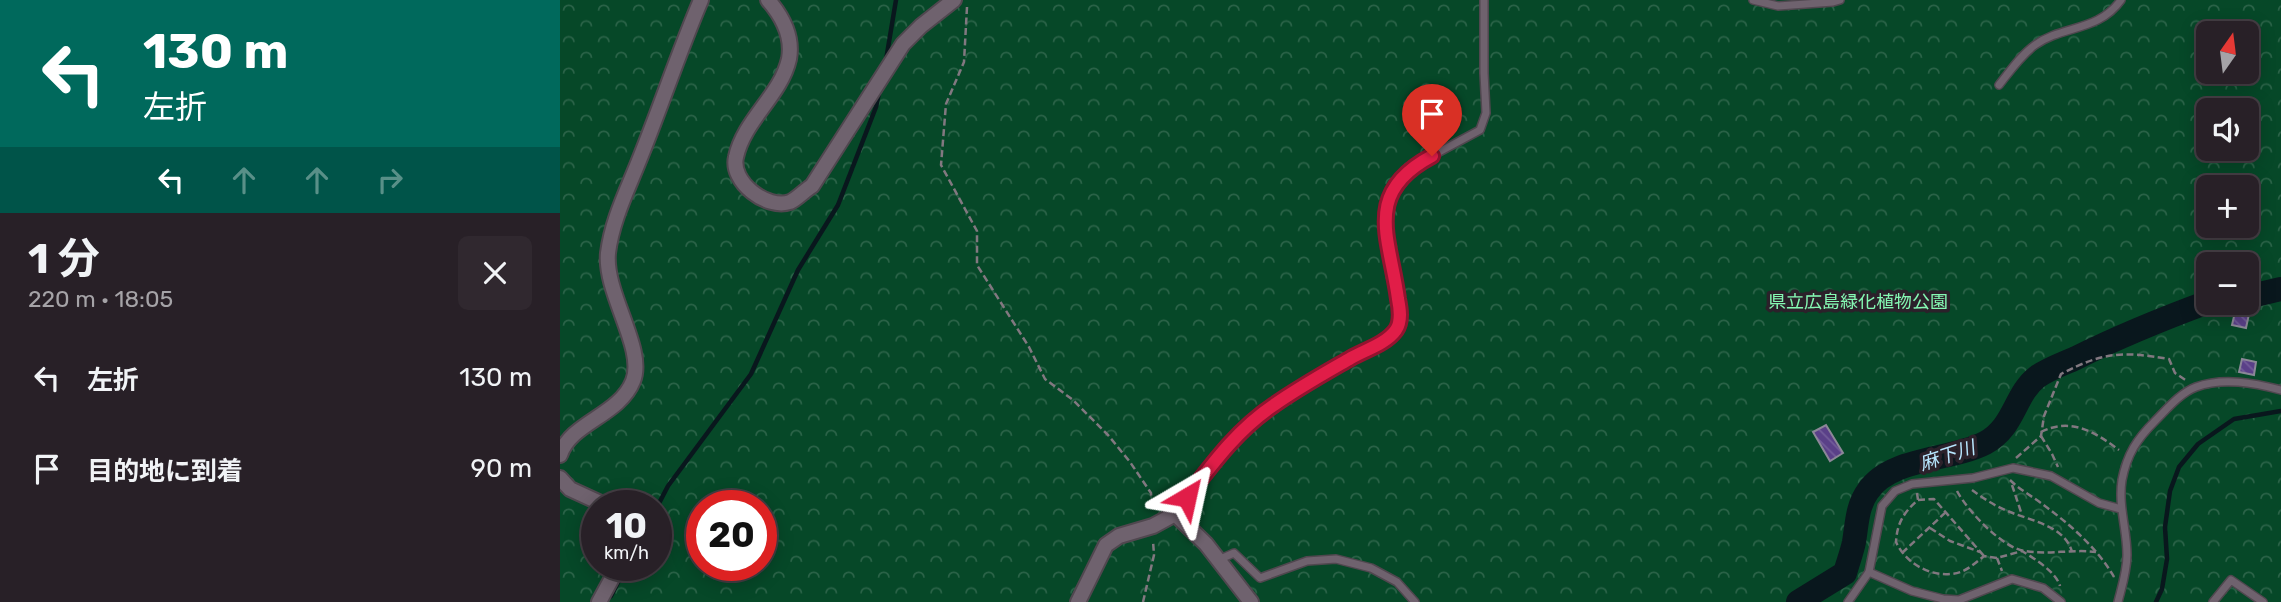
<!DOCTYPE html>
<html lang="ja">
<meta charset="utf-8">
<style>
:root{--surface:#282027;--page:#30282f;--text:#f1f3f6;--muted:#a5a3a7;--line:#443e44}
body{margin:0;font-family:Rubik,"Noto Sans JP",sans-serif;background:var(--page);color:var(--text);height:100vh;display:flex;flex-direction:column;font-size:26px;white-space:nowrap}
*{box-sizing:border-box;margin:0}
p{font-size:23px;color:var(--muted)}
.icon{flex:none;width:38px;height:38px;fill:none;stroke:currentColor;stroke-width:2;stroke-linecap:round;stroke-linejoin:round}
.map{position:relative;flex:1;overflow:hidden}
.sheet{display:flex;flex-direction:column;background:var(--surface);width:560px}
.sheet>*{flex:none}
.guide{background:#00695c;color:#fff;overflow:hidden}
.needle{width:46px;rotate:14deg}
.fabs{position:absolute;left:1636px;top:21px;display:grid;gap:14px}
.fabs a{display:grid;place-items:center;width:63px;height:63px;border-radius:10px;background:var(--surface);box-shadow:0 4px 18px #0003,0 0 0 2px var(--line);font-size:35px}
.speed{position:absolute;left:21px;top:490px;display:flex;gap:14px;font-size:35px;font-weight:700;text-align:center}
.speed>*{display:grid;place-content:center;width:91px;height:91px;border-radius:50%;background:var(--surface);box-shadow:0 4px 18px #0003,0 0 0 2px var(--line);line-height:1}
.speed small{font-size:18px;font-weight:400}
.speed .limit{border:10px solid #d22;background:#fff;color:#111}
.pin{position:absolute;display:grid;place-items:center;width:60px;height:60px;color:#fff;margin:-72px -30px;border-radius:50% 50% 50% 0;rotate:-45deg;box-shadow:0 0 7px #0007}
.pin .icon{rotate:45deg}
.me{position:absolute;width:77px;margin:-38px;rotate:36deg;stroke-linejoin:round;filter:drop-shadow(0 0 5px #0008)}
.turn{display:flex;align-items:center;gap:24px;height:147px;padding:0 28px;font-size:32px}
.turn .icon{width:91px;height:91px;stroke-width:2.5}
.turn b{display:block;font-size:49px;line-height:60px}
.lanes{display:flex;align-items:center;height:66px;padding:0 28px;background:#0003;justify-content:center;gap:35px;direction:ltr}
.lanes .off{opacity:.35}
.round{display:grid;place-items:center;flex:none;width:74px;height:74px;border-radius:10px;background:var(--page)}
.headline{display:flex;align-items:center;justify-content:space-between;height:119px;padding:0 28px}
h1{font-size:42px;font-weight:700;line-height:52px}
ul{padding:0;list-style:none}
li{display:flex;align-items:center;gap:21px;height:91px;padding:0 28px}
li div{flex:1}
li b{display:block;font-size:26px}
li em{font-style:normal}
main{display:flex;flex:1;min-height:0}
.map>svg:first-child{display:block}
.forest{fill:url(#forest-crowns);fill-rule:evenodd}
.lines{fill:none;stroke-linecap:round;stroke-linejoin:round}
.stream{stroke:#09171d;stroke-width:4.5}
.river{stroke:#09171d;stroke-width:24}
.building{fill:url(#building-back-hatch);stroke:#8b8797;stroke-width:2}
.service-casing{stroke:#50474f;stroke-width:10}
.minor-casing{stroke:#50474f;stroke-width:18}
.path{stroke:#827880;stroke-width:2.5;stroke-dasharray:7 3.5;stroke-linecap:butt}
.service{stroke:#6f626e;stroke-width:7}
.minor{stroke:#6f626e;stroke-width:14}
.route-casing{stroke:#92132f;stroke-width:18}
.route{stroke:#e11d48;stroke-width:12}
.labels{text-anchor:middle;stroke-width:7;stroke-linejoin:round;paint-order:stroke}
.park-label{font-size:18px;fill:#85f9b3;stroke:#2b212a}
.water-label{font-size:19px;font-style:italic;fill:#b8e7ff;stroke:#2b212a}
</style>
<main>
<section class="sheet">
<div class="guide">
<div class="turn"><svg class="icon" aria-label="left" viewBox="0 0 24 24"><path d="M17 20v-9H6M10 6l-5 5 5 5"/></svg><div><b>130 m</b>左折</div></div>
<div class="lanes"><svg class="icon" aria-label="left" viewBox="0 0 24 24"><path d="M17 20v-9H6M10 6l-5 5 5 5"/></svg><svg class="icon off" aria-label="ahead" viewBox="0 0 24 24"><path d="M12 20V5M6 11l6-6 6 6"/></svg><svg class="icon off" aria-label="ahead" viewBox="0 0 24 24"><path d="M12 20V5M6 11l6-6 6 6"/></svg><svg class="icon off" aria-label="right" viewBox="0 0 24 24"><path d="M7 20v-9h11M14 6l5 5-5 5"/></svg></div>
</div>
<div class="headline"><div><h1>1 分</h1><p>220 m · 18:05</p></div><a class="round"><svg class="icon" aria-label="close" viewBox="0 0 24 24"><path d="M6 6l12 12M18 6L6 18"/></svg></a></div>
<ul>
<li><svg class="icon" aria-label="left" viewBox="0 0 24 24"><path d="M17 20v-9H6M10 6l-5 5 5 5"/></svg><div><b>左折</b></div><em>130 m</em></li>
<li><svg class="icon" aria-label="arrive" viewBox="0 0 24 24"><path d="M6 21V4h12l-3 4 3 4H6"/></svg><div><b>目的地に到着</b></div><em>90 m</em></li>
</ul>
</section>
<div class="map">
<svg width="1721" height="602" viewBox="0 0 1721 602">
<defs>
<pattern id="forest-crowns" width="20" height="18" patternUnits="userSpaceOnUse" patternTransform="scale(1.75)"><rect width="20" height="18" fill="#064828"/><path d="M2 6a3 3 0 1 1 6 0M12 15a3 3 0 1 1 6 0" fill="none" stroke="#2b6348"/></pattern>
<pattern id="building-back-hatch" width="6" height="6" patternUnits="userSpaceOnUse" patternTransform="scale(1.75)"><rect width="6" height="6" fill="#5a4088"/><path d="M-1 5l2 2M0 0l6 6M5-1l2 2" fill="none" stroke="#725c99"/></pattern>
</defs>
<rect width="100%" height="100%" fill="#362a34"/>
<path class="forest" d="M0,0h1721v602h-1721zM1648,33h39v39h-39zM1648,110h39v39h-39zM1648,187h39v39h-39zM1648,264h39v39h-39zM37,506h59v59h-59zM142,506h59v59h-59z"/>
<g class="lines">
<g class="stream">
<polyline points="326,60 336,0"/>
<polyline points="96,509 108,486 191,374 238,270 278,205 316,107 319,93"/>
<polyline points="47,599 51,596 67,565"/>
<polyline points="1596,602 1602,589 1607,559 1605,527 1610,491 1619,467 1638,444 1674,419 1721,411"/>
</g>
<g class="river">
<polyline points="1687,297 1721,289"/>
<path d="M1238,602l47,-29c3,-11 7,-21 9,-31 3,-18 3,-36 14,-51 23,-34 82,-30 117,-48 30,-16 29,-48 52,-66 11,-8 26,-13 39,-19 44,-22 86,-39 132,-56"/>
</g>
</g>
<g class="building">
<polygon points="1675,312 1689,314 1686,328 1672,325"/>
<polygon points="1682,359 1696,362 1694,375 1679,372"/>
<polygon points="1266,425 1283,453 1270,461 1253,432"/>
</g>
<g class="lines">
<defs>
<g id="service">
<polyline points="1193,0 1218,6 1273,2 1280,0"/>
<path d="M1439,85c11,-14 22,-30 36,-40 28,-20 63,-13 86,-45"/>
<polyline points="615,514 652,464 685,426 715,404 790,359 816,346 836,330 841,316 836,282 825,240 825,222 831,194 839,179 853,166 920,130 926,113 924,73 924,0"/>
<polyline points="658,560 674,553 700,578 747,561 776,559 811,568 837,582 855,602"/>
<polyline points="1309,572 1352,591 1383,599 1399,600 1452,579 1483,588 1501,602"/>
<polyline points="1288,602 1309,572 1322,506 1335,491 1352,484 1413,478 1453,468 1491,476 1539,503 1561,509"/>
<path d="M1558,602c4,-16 9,-31 9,-47 0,-26 -9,-49 -5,-75 5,-26 15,-41 33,-59 12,-12 25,-28 41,-34 27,-10 58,-4 85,3"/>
<polyline points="1653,602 1671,580 1703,602"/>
</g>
<g id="minor">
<path d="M208,0c14,16 25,37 21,59 -8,36 -45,61 -53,98 -6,25 31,53 54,45 7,-3 15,-12 22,-16l91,-142 18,-18 33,-26"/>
<path d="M0,455c11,-33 59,-39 73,-74 13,-32 -29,-88 -25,-128 4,-32 18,-60 30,-90 22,-54 40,-109 63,-163"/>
<polyline points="0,478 10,489 47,506"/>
<polyline points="39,602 59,565"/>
<polyline points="518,602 546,545 559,536 593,526 615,514 646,544 691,602"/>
</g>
</defs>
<use href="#service" class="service-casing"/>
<use href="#minor" class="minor-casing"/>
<g class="path">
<polyline points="407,7 404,62 386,104 381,165 417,231 417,265 469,347 485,379 513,400 548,435 570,462 591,493 592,510"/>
<path d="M1481,432c30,-15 54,0 78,18"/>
<polyline points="1481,436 1492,454 1498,467"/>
<path d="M1456,458l25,-22 3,-20 17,-42c42,-22 61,-23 108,-15l6,14 12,8"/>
<path d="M1450,480c9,9 20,15 31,23 27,20 56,44 73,74"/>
<polyline points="1452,485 1462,515"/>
<path d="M1412,490c11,8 24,17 38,22 22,9 55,14 62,40"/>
<path d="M1397,491c10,19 45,57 68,60 23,4 48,-2 71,1"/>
<path d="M1357,493l1,7c-14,12 -21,23 -22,42 9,20 32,34 54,32 14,0 24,-10 34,-18l13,2 25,-7c13,8 34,21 38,35"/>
<polyline points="1358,500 1374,499 1424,556"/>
<polyline points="1370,528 1390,541 1420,552"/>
<polyline points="1342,553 1386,512"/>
<polyline points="1437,558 1442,571"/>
<polyline points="583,602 594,555 593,541"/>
</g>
<use href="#service" class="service"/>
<use href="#minor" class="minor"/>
</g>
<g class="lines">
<defs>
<path id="route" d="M627,497c26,-34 51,-68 87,-92 24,-17 51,-32 77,-47 14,-8 35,-14 45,-28 6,-9 4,-21 2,-31 -8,-61 -36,-106 34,-143"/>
</defs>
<use href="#route" class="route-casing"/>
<use href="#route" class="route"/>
</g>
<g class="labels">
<g class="park-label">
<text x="1298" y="308">県立広島緑化植物公園</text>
</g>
<g class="water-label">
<text transform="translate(1387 455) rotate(-18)" y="7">麻下川</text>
</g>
</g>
</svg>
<div class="fabs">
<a><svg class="needle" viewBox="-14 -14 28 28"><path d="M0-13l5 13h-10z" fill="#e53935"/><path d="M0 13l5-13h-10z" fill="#a5a3a7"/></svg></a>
<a><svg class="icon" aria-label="sound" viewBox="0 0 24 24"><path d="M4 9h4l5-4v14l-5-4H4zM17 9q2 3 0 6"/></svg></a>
<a>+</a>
<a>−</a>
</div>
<div class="speed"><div>10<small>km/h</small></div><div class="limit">20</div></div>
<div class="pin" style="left:872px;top:156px;background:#d93025"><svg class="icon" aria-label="arrive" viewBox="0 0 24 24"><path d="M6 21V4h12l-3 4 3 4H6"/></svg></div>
<svg class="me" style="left:627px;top:497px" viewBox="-20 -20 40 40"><path d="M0-17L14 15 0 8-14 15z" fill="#e11d48" stroke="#fff" stroke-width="4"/></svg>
</div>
</main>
